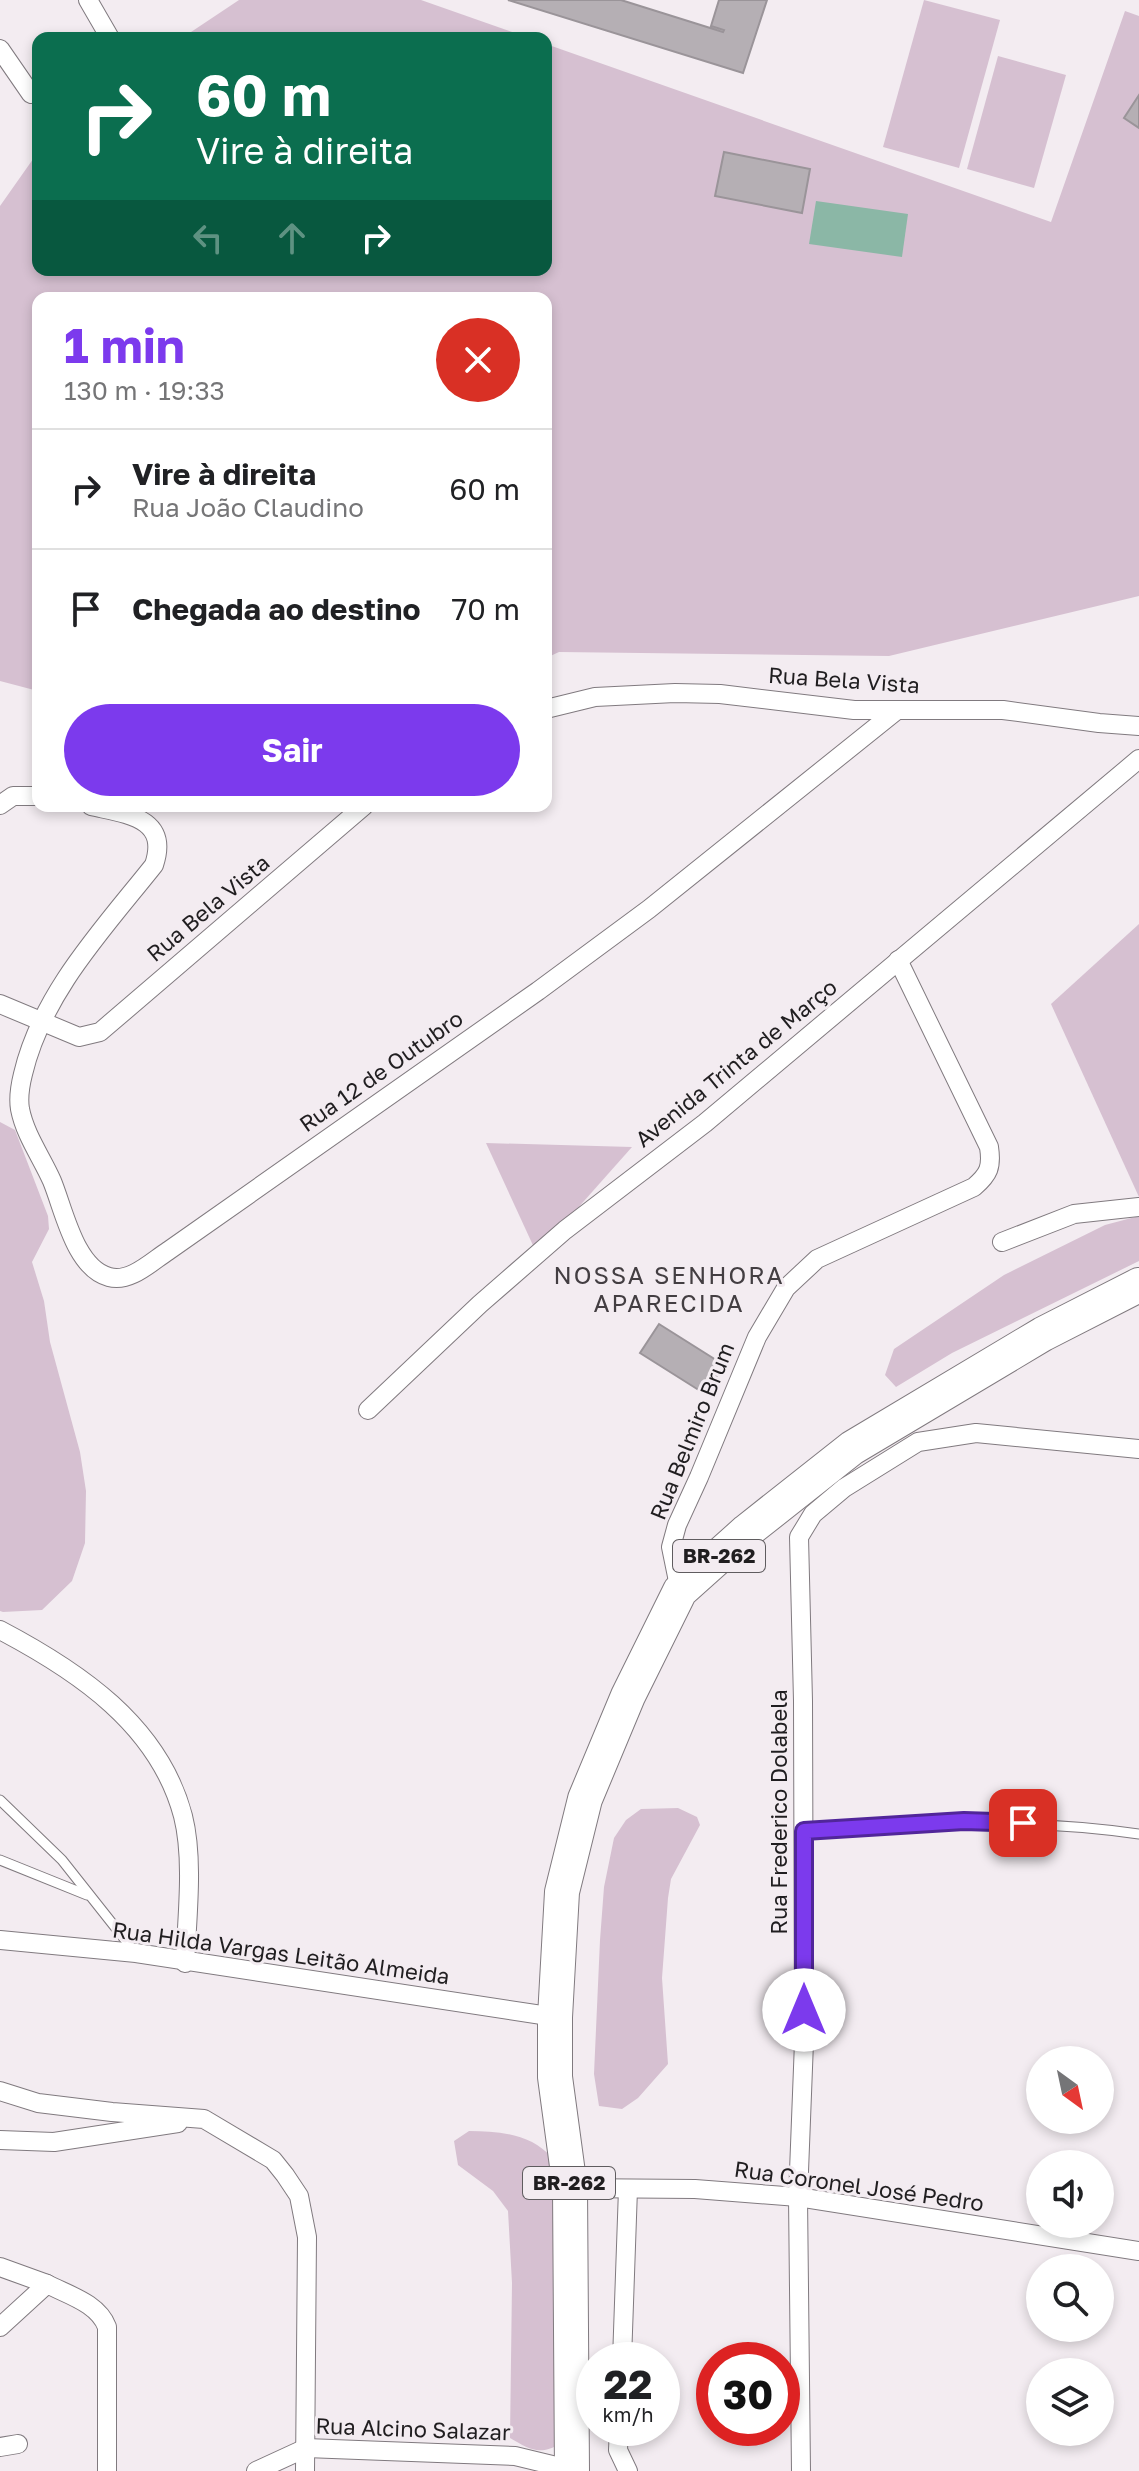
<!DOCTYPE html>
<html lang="pt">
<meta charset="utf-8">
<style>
:root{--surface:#fff;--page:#f6f6f6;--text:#202124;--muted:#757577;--line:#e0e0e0;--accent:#7c3aed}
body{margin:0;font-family:"Golos Text",sans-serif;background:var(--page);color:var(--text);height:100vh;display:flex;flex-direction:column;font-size:30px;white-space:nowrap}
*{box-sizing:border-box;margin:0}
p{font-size:26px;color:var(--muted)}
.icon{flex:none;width:44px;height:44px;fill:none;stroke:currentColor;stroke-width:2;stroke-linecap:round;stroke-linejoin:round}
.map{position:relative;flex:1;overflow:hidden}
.panel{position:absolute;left:32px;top:292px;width:520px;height:520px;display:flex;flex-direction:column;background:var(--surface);border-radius:16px;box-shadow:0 4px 12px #0003}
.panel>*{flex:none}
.top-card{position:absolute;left:32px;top:32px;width:520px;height:244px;border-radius:16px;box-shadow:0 4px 12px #0003;background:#0b6e4f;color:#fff;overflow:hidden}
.needle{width:52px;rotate:147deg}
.controls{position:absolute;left:1026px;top:2046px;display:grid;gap:16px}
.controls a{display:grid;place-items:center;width:88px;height:88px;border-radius:50%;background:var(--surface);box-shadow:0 4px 12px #0003;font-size:40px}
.speed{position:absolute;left:576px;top:2342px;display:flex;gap:16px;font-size:40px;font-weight:700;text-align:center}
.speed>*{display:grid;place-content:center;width:104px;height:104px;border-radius:50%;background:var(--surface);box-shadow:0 4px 12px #0003;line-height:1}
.speed small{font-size:20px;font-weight:400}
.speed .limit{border:12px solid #d22;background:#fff;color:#111}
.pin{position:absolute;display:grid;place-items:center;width:68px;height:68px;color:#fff;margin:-34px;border-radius:16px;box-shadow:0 4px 12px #0006}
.me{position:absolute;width:88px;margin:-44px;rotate:0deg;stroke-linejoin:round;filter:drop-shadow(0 0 6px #0008)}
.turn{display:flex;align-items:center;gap:28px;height:168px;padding:0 32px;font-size:36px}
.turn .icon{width:104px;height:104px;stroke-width:2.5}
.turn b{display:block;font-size:56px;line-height:68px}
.lanes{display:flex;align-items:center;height:76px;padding:0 32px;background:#0003;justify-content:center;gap:40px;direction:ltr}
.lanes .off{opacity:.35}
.round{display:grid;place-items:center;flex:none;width:84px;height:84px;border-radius:42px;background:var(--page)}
.overview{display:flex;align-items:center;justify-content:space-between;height:136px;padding:0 32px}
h1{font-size:48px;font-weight:700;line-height:60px;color:var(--accent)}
.button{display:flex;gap:16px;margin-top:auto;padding:16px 32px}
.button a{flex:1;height:92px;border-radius:48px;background:var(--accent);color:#fff;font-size:32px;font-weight:700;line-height:92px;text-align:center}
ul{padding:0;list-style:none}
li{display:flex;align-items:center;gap:24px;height:120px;padding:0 32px;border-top:2px solid var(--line)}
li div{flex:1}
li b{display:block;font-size:30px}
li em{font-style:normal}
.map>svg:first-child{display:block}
.green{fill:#d6c0d1}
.water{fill:#8bb7a6}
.building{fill:#b5afb4;stroke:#9a9499;stroke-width:2}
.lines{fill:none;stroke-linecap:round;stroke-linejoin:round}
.lane-casing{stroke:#807a7f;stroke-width:11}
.street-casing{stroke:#807a7f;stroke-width:20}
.highway-casing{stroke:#807a7f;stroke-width:36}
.lane{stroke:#fff;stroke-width:9}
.street{stroke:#fff;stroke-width:18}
.highway{stroke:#fff;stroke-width:34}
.route-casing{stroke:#51269a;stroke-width:20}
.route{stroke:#7c3aed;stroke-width:14}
.labels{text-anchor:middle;stroke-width:6;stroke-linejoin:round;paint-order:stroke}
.shield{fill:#f3ecf1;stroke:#5f5c5f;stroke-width:2}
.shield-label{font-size:20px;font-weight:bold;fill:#201e20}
.street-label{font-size:22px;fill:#201e20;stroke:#f3ecf1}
.neighbourhood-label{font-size:24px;letter-spacing:2px;fill:#433e42;stroke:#f3ecf1}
</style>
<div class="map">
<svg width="1139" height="2471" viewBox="0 0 1139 2471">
<rect width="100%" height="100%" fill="#f3ecf1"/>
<g class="green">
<polygon points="239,0 421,0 529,38 182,38"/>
<polygon points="924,0 1000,20 959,168 883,147"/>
<polygon points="1125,11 1139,16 1139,596 889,656 559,652 546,658 546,298 38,298 38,691 0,681 0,206 38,152 38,270 546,270 546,44 1051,222"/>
<polygon points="998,56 1066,75 1034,188 967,169"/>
<polygon points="1139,924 1139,1197 1051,1004"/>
<polygon points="0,1122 15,1130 48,1216 49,1229 32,1262 44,1301 50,1342 80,1452 86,1491 85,1543 72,1581 42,1610 3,1612 0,1611"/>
<polygon points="486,1143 632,1147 537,1254"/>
<polygon points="1139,1216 1139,1261 952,1353 896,1387 885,1375 894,1349 1004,1275 1105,1225"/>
<polygon points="678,1808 697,1817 700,1825 671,1879 668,1898 662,1978 668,2064 638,2098 622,2109 599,2106 594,2074 600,1940 604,1887 614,1838 626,1820 641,1809"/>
<path d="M469,2131c30,0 63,3 83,27l8,286c-21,12 -31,5 -50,-6l2,-155 -4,-72 -15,-20 -35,-26 -4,-24z"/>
</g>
<polygon class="water" points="816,201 908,214 902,257 809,244"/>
<g class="building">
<polygon points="508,0 621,0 723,32 724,30 711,26 719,0 767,0 743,73"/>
<polygon points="1139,95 1139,128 1124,118"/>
<polygon points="724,152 810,169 802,213 715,196"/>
<polygon points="659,1324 724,1365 705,1394 640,1353"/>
</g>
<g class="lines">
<defs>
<g id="lane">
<polyline points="0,1800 62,1860 134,1951"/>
<path d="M804,1831c112,-9 223,-13 335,3"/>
<polyline points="0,1860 87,1895"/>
</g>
<g id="street">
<polyline points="88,0 110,38"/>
<polyline points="0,49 31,94 38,90"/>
<polyline points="546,709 595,697 675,693 720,694 854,710 1003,710 1099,723 1139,726"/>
<polyline points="0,805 13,796 38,796"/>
<path d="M91,806c34,8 79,11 63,59 -50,63 -112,128 -131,209 -3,12 -5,23 -3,35 5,26 22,49 32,72 12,29 23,87 57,96 21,6 42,-15 59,-26l370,-260 111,-82 247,-198"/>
<polyline points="0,1004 79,1037 100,1032 364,806"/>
<polyline points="1002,1242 1074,1214 1139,1207"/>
<polyline points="368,1410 480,1304 565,1230 705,1123 1139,759"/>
<path d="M680,1591l-9,-44 6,-22 22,-48 58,-140 29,-49 31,-29 157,-72c15,-13 18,-20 15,-40l-91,-187"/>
<path d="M0,1630c78,41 159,95 183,186 11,43 4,102 2,147"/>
<polyline points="0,1940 136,1953 555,2017"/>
<polyline points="0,2091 38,2103 112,2112 204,2119 273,2160 285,2175 299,2196 307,2237 305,2471"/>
<polyline points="0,2140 54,2142 178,2123"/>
<polyline points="570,2188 695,2189 798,2197 1139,2251"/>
<polyline points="0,2267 47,2284"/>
<path d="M0,2327l47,-43c21,11 51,19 60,43v144"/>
<polyline points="622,2360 628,2189"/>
<polyline points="619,2428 618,2450 628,2471"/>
<polyline points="0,2447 18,2444"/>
<polyline points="256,2471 306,2448 515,2456 577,2471"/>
<polyline points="801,2471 798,2197 804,2042 803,1701 799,1537 813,1514 844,1488 918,1442 976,1433 1139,1449"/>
</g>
<polyline id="highway" points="572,2471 570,2188 555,2077 555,2017 562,1892 585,1799 628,1696 680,1591 747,1531 852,1448 1043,1334 1139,1285"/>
</defs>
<use href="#lane" class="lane-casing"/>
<use href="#street" class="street-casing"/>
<use href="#highway" class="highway-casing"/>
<use href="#lane" class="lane"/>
<use href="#street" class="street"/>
<use href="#highway" class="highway"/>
</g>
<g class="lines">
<defs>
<polyline id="route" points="804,2010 804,1831 964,1821 1023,1823"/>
</defs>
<use href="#route" class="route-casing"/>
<use href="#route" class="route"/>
</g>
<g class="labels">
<g class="shield">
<rect x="673" y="1540" width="92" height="32" rx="6"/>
<rect x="523" y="2167" width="92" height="32" rx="6"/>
</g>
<g class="shield-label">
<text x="719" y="1563">BR-262</text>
<text x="569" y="2190">BR-262</text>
</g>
<g class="street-label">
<text transform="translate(844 680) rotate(4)" y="8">Rua Bela Vista</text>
<text transform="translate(208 908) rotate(-40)" y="8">Rua Bela Vista</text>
<text transform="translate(736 1063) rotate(-39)" y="8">Avenida Trinta de Março</text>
<text transform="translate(381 1071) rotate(-35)" y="8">Rua 12 de Outubro</text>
<text transform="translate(692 1431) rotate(-68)" y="8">Rua Belmiro Brum</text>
<text transform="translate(779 1812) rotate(-90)" y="8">Rua Frederico Dolabela</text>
<text transform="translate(281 1953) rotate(8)" y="8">Rua Hilda Vargas Leitão Almeida</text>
<text transform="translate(859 2186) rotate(8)" y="8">Rua Coronel José Pedro</text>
<text transform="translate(413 2429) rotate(2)" y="8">Rua Alcino Salazar</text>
</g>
<g class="neighbourhood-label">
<text x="669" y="1284">NOSSA SENHORA<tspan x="669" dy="28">APARECIDA</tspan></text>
</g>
</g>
</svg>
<div class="controls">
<a><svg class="needle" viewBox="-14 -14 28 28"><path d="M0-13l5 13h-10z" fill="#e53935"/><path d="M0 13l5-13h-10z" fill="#757577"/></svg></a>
<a><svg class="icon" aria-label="sound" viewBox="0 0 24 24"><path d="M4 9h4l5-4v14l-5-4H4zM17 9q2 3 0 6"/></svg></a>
<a><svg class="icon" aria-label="search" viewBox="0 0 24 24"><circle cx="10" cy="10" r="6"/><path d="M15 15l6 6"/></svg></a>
<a><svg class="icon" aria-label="layers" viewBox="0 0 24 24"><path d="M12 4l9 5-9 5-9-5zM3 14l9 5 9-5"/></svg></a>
</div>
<div class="speed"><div>22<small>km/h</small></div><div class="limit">30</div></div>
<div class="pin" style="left:1023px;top:1823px;background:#d93025"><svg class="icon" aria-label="arrive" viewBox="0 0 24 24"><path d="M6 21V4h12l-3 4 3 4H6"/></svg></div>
<svg class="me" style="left:804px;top:2010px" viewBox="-20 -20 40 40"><circle r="19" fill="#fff"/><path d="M0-13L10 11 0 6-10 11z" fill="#7c3aed"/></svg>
<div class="top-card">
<div class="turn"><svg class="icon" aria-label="right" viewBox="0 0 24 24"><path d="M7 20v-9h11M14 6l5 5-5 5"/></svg><div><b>60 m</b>Vire à direita</div></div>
<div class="lanes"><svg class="icon off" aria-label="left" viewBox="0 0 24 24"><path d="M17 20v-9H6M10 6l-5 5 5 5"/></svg><svg class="icon off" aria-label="ahead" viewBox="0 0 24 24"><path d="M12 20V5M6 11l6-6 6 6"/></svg><svg class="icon" aria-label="right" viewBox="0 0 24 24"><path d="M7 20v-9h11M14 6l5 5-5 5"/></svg></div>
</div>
<section class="panel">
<div class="overview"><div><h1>1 min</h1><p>130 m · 19:33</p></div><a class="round" style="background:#d93025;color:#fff"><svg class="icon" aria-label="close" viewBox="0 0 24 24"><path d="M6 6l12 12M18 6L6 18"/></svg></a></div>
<ul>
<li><svg class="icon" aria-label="right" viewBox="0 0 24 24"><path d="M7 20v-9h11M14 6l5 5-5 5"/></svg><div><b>Vire à direita</b><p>Rua João Claudino</p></div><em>60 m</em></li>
<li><svg class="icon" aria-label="arrive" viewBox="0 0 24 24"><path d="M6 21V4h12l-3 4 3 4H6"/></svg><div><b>Chegada ao destino</b></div><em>70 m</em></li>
</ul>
<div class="button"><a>Sair</a></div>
</section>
</div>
